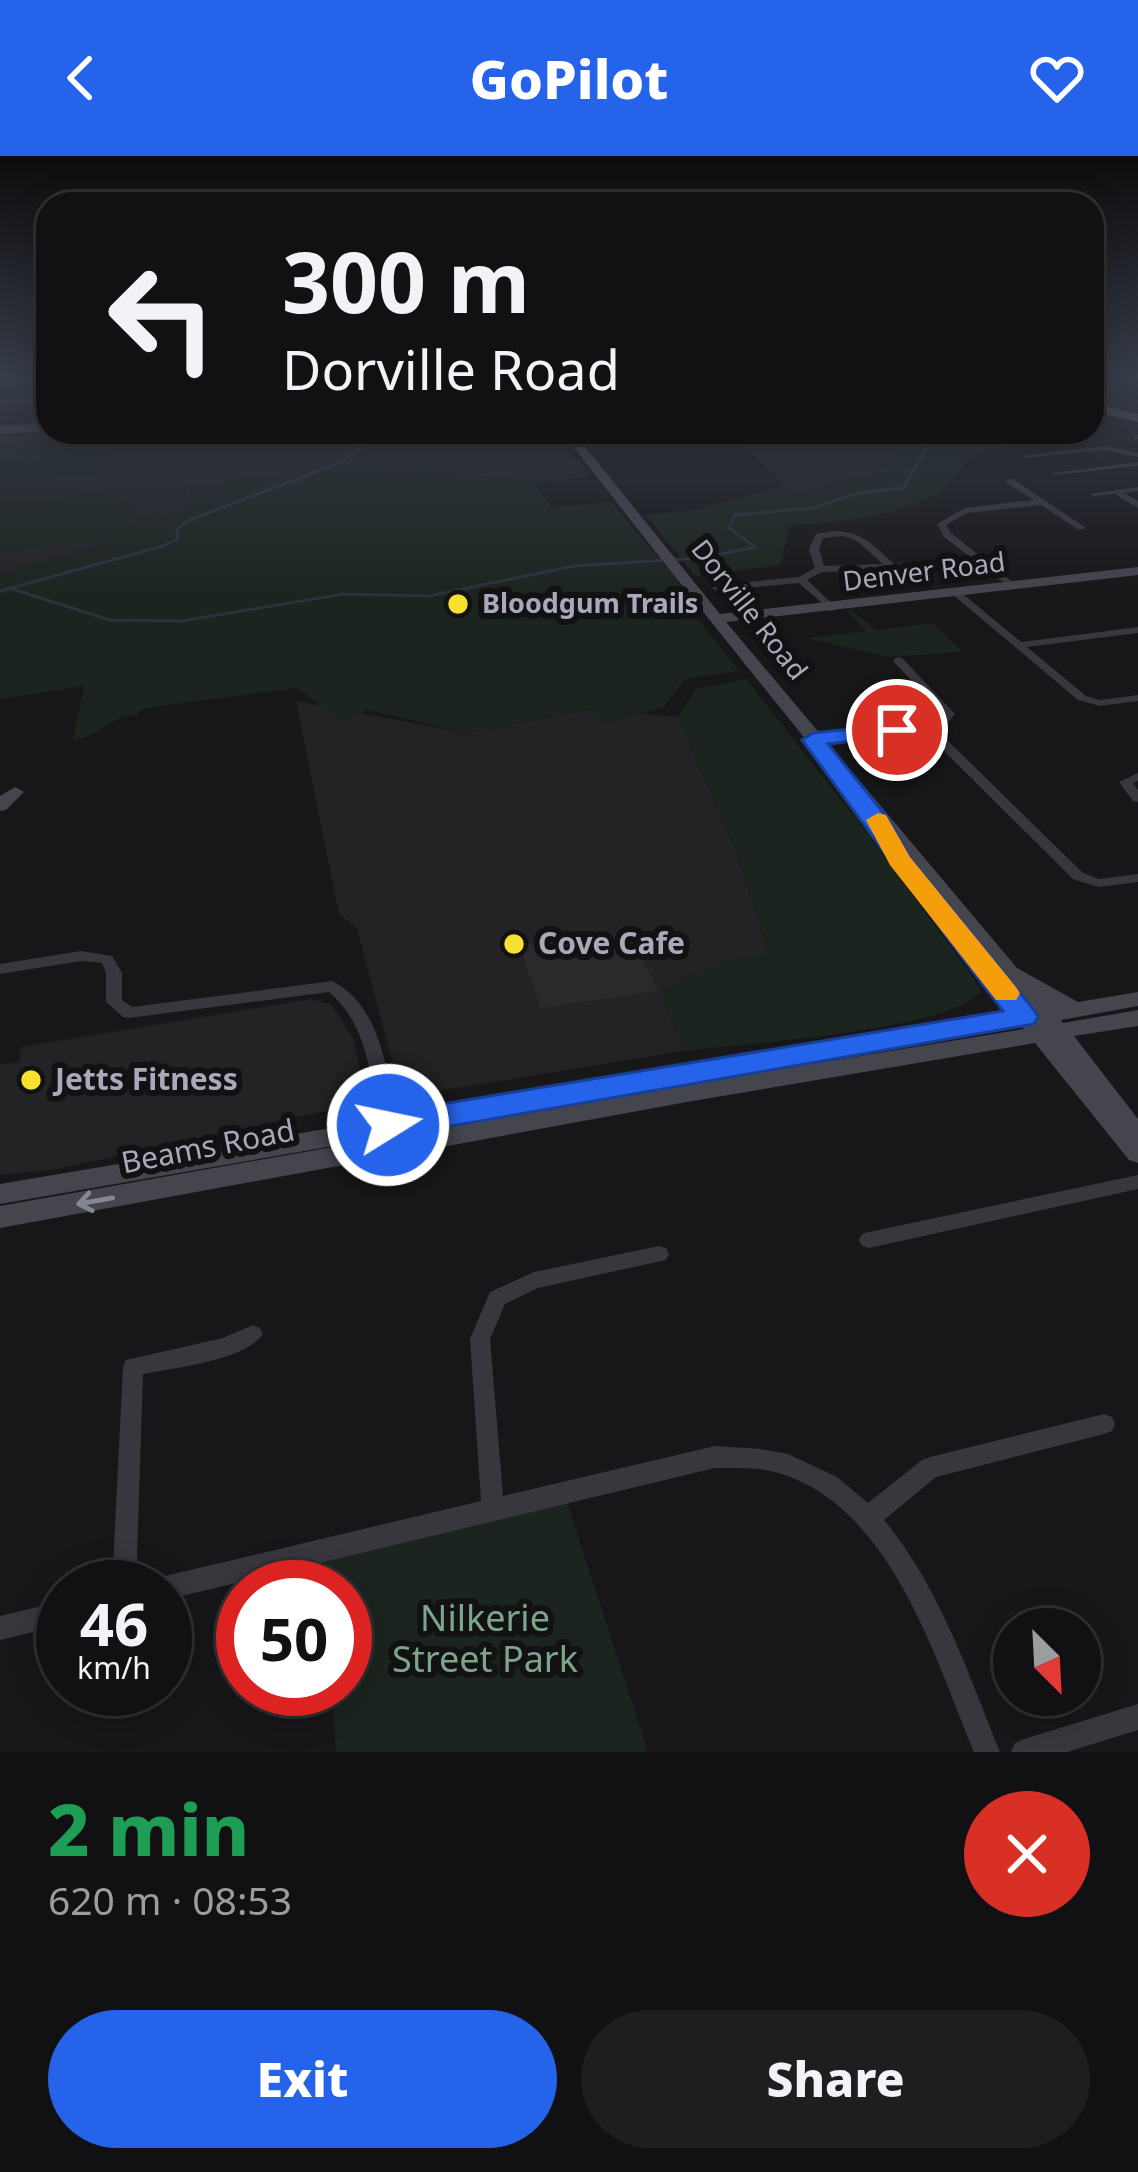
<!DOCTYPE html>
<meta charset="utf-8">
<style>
:root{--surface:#111012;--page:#1e1e20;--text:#f1f3f6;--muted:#9c9d9f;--line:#303032;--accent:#2563eb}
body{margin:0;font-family:"Noto Sans",sans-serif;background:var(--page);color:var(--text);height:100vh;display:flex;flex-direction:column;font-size:45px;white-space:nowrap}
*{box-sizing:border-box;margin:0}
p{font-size:39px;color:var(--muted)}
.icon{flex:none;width:66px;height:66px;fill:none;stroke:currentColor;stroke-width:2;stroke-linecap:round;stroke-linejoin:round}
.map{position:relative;height:1596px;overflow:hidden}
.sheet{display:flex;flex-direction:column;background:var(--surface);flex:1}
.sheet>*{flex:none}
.guide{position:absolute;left:36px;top:36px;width:1068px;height:252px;border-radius:36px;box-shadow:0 6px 30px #0003,0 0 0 3px var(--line);background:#111012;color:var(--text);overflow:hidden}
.needle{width:78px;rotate:156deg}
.tools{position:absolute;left:993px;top:1452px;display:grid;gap:24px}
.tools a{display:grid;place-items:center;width:108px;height:108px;border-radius:50%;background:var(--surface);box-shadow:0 6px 30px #0003,0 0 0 3px var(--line);font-size:60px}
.speed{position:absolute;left:36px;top:1404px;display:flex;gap:24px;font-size:60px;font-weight:700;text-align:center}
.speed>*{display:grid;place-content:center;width:156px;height:156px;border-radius:50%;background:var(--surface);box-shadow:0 6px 30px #0003,0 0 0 3px var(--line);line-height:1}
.speed small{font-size:30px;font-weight:400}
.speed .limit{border:18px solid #d22;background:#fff;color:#111}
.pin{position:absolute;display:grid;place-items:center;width:102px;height:102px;color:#fff;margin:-51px;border:6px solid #fff;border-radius:50%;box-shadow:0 3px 12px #0007}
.me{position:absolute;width:132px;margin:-66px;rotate:80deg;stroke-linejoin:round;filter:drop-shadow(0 0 9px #0008)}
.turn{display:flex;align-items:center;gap:42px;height:252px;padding:0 48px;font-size:54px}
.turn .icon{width:156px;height:156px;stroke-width:2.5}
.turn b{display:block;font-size:84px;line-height:102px}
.round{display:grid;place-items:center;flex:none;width:126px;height:126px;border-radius:63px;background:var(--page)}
.overview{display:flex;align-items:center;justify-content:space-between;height:204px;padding:0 48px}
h1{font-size:72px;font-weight:800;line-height:90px;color:#1e9e55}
.action{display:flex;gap:24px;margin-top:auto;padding:24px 48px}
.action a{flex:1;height:138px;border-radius:72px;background:var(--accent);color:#fff;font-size:48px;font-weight:800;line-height:138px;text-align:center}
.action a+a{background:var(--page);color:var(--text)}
header{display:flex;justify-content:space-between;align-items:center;height:156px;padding:0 48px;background:var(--accent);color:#fff;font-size:54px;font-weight:800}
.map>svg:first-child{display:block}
.built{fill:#232225}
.green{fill:#1c241f}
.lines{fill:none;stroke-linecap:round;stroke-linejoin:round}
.stream{stroke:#2c323d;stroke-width:3}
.building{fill:#2a292c}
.street{fill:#38373e;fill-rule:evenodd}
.secondary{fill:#45454e;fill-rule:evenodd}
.highway{fill:#63646f;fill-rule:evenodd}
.oneway{stroke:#858694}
.route{fill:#2563eb;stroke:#184099;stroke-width:3}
.slow{fill:#f59e0b}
.poi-dot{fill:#f8e12e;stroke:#121113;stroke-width:4.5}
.labels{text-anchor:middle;stroke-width:12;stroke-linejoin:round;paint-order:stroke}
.far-street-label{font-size:27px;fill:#a8a9b9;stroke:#121113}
.far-poi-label{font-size:27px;font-weight:bold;fill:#a8a9b9;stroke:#121113;text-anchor:start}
.poi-label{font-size:30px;font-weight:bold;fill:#a8a9b9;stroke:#121113;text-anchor:start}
.street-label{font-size:30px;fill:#a8a9b9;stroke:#121113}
.near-park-label{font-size:36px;fill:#7ea589;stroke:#121113}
</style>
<header><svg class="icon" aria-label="back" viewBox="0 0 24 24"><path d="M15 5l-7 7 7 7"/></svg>GoPilot<svg class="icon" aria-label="heart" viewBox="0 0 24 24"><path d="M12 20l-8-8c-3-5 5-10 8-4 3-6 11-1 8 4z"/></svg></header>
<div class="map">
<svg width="1138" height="1596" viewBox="0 0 1138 1596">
<rect width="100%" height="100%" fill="#171618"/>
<g class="built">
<polygon points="48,276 555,276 591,321 535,326 368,308 191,330 189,356 138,361 132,381 0,418 0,279"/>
<polygon points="727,276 907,276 903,294 870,319 796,338"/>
<polygon points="296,545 467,577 590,553 678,561 736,695 769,798 725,804 659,835 684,895 406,940 399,932 357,772 339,758"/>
<polygon points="311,843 332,849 354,884 364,933 353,949 52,1014 0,1019 0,909 19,906 21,891"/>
</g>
<g class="green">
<path d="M907,276h77l23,15c-50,5 -42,32 -77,50 -42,22 -94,24 -141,29l-8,38 -5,2 -81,10 -49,-61 54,-6 86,-24 10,9c40,-10 100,-15 111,-62z"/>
<polygon points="112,281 106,318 0,326 0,289"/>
<path d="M368,308l167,18 16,26 60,-6 67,78 14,32 47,59 -54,8 -22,29 -60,16 -13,-15 -123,24 -100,-23 -24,12 -46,-34 -137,18 -21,5 -2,5c-20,-5 -40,23 -64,24l11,-54 -84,13v-125l119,-35 -119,12v-49l105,-8 1,11 22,-2 4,30 6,-16 51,-5 2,-26z"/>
<polygon points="851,454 876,474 932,467 963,496 887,501 806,482 866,475 847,455"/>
<path d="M746,523l122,155 103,141 10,15c-21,40 -245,54 -297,61l-26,-60 67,-31 44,-7 -33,-102 -58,-134 18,-28z"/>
<polygon points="567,1346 648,1596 336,1596 332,1533 345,1533 345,1431 326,1431 324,1404"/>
</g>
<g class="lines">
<g class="stream">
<polyline points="9,432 110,464 182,465 343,438 429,440 574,410 702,402 755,391 729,372 735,359 813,352 855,338 903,332 929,288 930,276"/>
<polyline points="0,435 163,390 177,383 177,374 187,365 342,306 380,276"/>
</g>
</g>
<polygon class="building" points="629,775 658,835 541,852 519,790"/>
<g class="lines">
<g class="street">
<polygon points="48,221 48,225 0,228 0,224"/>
<polygon points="48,241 48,245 0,249 0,245"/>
<polygon points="48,266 48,270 0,273 0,269"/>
<rect x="1134" y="279" width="4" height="4"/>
<polygon points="1105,290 1138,297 1138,301 1105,294 1025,302 1021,300"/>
<polygon points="1138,306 1138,310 1056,319 1052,317"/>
<polygon points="1007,323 1013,323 1086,372 1079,374 1041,349 967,357 946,369 951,377 1015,428 1015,432 1012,433 944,381 937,368 965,352 1034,344 1007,327"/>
<polygon points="1138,331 1138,335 1124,337 1138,345 1138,352 1115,338 1094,340 1090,338"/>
<path d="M833,375c28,0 41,14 61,33l9,-1 5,3 -5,3 -81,3 -15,8 28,26v4l-4,1 -32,-28 -53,5 12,15 -5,3 -4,-1 -13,-16 -19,2 -5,-3 5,-3 82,-8 16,-9 -6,-19 7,-15zM844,380l13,5 26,23 -59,2 -5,-17 4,-11z"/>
<polygon points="952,434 958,434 1021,486 1138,471 1138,477 1027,491 1086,540 1100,544 1138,539 1138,545 1100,550 1078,544 952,438"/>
<polygon points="898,501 902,502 955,558 936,581 946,583 1083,717 1099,723 1138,718 1138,726 1098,731 1073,723 938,589 897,578 809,587 809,581 813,580 897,570 925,578 943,558 894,506 893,504"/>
<polygon points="1138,617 1138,625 1133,627 1138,634 1138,646 1133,645 1119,626"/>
<path d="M81,795l31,5 10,17v27l10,7 200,-26c50,24 56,96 65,144l-3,5 -6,2 -6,-2 -3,-5c-8,-48 -11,-100 -50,-133l-200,26 -6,-1 -17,-15v-29l-4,-10 -21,-2 -81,13v-10z"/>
<polygon points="1138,1019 1138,1033 869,1092 862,1090 859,1084 862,1078 869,1076"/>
<path d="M659,1090l7,2 3,6 -3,6 -128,28 -33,16 -15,35 13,157 212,-50 46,3 27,5 49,23 31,26 54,-43 8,-3 174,-43 8,3 3,7 -3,7 -8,3 -168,43 -52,43c55,66 84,153 116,232h-26c-40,-96 -83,-245 -195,-279 -20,-6 -43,-5 -64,-5l-550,132v-13h-12l3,-8 9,-3 316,-75 -11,-162 20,-47 44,-20z"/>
<path d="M253,1169l7,3 3,6c-19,27 -87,33 -120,40l-7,213h-24l11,-220 3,-7 97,-22z"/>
<polygon points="63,1445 63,1469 0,1484 0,1460"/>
<polygon points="1138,1548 1138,1574 1067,1596 1011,1596 1015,1587 1024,1583"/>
</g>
<g class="secondary">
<polygon points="48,269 48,275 0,278 0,272"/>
<path d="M562,276h11l147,182 418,-47v8l-412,47 291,346 61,34 60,-10v14l-77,14 2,3 75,-13v16l-64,10 64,83v44l-9,-3 -94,-117 -348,59 -687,126v-22l563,-100 -563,98v-20l1011,-171 -41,-52 4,-5 8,-1c-143,-173 -283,-346 -420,-523zM1022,870l2,3 -290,48z"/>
<polygon points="15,631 24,636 6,654 0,655 0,640"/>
</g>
<polygon class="highway" points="1092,247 1138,258 1138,266 1092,255"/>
</g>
<defs><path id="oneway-shaft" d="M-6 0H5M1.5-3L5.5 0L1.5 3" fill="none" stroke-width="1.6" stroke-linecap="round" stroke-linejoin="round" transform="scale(3)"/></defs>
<use class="oneway" href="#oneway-shaft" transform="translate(95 1045) rotate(170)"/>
<linearGradient id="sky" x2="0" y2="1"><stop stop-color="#0d0c0d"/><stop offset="0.5" stop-color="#363c48"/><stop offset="1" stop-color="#363c48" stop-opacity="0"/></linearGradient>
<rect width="1138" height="442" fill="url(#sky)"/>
<path class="route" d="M897,568l11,6 -3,5 -77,9 62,77 20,37 124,152 4,7 -4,7 -646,113 -12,-3 -4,-9 4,-8 12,-4 615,-102c-69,-90 -134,-180 -201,-271l11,-7z"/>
<polygon class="slow" points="878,657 886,659 910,701 1016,831 1020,837 1016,844 996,844 890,709 866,664"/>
<g class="poi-dot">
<circle cx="458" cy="448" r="12"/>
<circle cx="514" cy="788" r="12"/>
<circle cx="31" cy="924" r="12"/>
</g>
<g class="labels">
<g class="far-street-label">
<text transform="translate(924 416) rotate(-7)" y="9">Denver Road</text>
<text transform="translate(749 454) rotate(52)" y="9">Dorville Road</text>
</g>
<g class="far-poi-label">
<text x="482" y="457">Bloodgum Trails</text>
</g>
<g class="poi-label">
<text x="538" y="798">Cove Cafe</text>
<text x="55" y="934">Jetts Fitness</text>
</g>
<g class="street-label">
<text transform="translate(208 991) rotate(-11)" y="10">Beams Road</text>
</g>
<g class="near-park-label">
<text x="485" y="1475">Nilkerie<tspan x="485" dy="41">Street Park</tspan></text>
</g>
</g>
</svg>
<div class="tools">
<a><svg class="needle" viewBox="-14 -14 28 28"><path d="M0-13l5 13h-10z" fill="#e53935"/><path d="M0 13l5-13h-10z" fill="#9c9d9f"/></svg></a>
</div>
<div class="speed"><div>46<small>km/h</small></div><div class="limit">50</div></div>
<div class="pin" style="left:897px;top:574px;background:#d93025"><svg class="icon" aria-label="arrive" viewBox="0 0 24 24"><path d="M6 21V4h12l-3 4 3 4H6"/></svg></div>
<svg class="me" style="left:388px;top:969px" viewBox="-20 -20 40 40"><circle r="17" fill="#2563eb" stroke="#fff" stroke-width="3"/><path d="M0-11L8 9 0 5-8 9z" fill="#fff"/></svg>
<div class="guide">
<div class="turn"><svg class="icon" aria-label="left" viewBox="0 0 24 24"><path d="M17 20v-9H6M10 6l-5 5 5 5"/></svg><div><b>300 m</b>Dorville Road</div></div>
</div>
</div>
<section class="sheet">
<div class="overview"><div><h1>2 min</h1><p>620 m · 08:53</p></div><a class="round" style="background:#d93025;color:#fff"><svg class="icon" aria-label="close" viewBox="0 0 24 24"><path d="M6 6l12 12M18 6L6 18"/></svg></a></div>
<div class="action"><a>Exit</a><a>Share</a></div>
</section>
